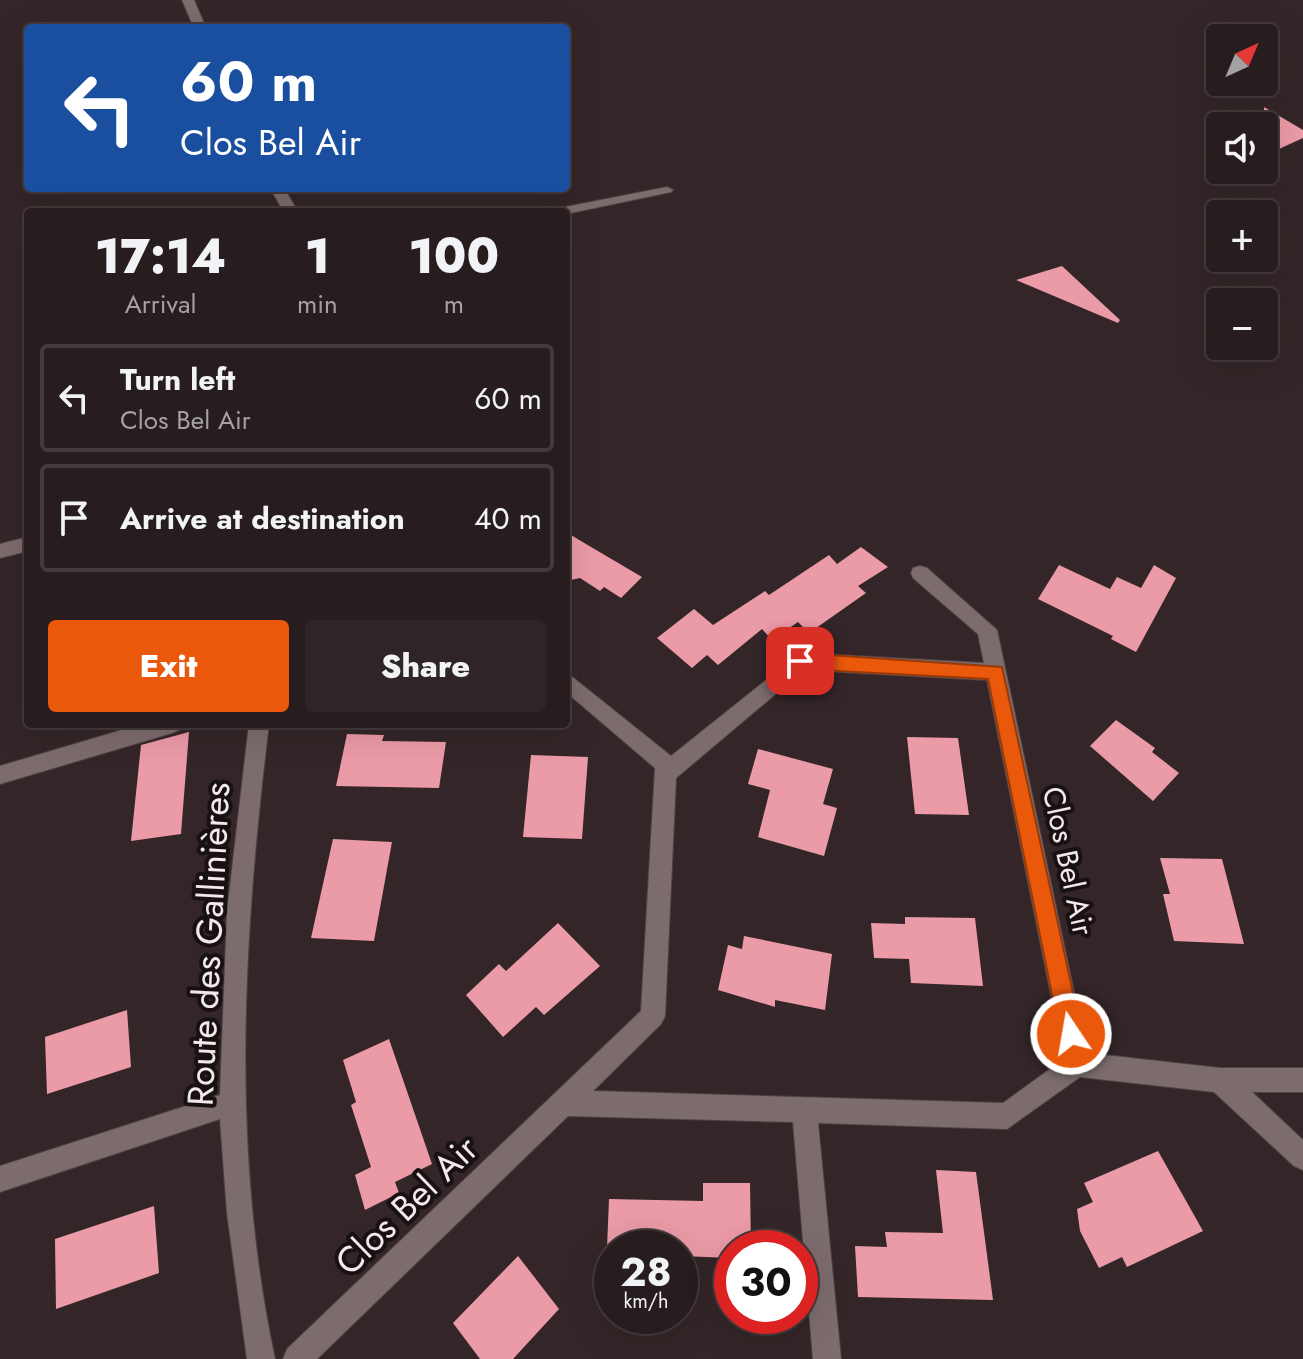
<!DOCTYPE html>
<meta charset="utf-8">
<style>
:root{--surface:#271c1e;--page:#2f2527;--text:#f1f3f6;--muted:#a4a1a4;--line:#433a3c;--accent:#ea580c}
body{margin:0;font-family:Jost,sans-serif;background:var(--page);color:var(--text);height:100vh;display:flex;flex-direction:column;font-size:30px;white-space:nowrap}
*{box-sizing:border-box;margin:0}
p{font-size:26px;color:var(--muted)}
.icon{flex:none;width:44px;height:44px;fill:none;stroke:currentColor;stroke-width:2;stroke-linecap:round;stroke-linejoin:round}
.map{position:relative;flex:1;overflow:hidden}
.sheet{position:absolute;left:24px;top:208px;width:546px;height:520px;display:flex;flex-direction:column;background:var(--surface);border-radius:8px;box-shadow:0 8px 32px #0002,0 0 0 2px var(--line)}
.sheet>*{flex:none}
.hud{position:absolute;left:24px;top:24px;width:546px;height:168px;border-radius:8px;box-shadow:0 8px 32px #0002,0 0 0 2px var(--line);background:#1a4fa0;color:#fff;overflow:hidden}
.needle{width:52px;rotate:44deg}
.fabs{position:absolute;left:1206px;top:24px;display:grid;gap:16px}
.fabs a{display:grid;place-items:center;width:72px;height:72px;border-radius:8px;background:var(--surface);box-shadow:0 8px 32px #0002,0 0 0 2px var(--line);font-size:40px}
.speed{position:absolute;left:594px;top:1230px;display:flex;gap:16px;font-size:40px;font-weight:700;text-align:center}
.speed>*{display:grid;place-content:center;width:104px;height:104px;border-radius:50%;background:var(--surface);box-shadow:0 8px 32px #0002,0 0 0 2px var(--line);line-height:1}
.speed small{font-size:20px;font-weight:400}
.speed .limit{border:12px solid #d22;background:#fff;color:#111}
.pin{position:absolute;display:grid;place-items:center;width:68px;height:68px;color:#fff;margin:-34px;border-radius:16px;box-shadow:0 4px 12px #0006}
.me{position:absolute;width:88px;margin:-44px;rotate:348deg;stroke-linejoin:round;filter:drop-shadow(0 0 6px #0008)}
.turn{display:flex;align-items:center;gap:28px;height:168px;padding:0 24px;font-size:36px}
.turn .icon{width:104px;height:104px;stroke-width:2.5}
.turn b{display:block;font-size:56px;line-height:68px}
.eta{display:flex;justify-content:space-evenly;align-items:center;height:136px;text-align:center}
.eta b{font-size:48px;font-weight:800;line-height:56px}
.button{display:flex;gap:16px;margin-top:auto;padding:16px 24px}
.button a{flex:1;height:92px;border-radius:8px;background:var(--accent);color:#fff;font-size:32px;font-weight:800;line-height:92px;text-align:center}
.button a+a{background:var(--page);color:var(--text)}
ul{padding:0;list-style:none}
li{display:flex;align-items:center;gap:24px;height:108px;margin:0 16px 12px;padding:0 8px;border:4px solid var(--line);border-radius:8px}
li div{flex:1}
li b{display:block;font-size:30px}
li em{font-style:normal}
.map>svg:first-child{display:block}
.building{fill:#eb9aa7}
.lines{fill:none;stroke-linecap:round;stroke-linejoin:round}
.lane-casing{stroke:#4f4345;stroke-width:2}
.street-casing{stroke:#4f4345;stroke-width:2}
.lane{fill:#7d6c6e;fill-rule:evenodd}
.street{fill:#7d6c6e;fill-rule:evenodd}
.route{fill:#ea580c;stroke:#983908;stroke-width:2}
.labels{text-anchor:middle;stroke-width:8;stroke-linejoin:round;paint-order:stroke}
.street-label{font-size:30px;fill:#f3e9ea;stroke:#171112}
.near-street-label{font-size:36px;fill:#f3e9ea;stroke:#171112}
</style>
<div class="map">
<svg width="1303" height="1359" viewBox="0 0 1303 1359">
<rect width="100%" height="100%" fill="#342628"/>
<g class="building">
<polygon points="1264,107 1303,130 1303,138 1279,149 1264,140"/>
<polygon points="1062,266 1120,320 1118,323 1016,280"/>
<polygon points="566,532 586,544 642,577 621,598 604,587 600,591 580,578 566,581"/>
<polygon points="861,547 888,567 858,586 866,593 809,633 798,622 772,640 762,629 718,665 707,655 692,668 657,638 694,609 713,625 765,591 769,595 829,555 837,564"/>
<polygon points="1059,565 1110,589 1117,577 1141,588 1154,565 1176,578 1136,652 1111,639 1113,636 1038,599"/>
<polygon points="1116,720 1155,748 1152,752 1179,773 1153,801 1090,746"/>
<polygon points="189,732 181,834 131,841 141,745"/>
<polygon points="347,734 384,735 382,741 446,742 439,788 336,786"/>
<polygon points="907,737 958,738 969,815 915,814"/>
<polygon points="758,749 833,769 823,804 837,808 824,856 758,837 770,790 748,784"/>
<polygon points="531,755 588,757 582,839 523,837"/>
<polygon points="333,839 392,842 374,941 311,938"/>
<polygon points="1160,858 1222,859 1244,944 1174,941 1163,894 1170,894"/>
<polygon points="905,917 975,918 983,986 911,983 909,959 874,958 871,923 905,924"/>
<polygon points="558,923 600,966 544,1015 536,1007 503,1037 466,995 499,964 506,971"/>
<polygon points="744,936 832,954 825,1010 775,1000 775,1007 718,990 728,945 742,949"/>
<polygon points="127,1010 131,1067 47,1094 45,1037"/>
<polygon points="389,1039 432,1164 395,1182 399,1193 365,1210 355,1175 371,1167 351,1105 356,1102 343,1060"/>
<polygon points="1158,1151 1203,1231 1127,1267 1122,1257 1099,1268 1080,1231 1077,1209 1093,1202 1084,1183"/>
<polygon points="936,1170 976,1172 993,1300 858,1297 855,1246 887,1247 885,1232 943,1233"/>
<polygon points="703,1183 750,1183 751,1248 732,1248 732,1258 680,1256 680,1248 607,1248 609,1199 703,1201"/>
<polygon points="154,1206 159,1273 56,1309 55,1239"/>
<polygon points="518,1256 559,1309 513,1359 480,1359 453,1323"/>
</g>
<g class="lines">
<defs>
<polygon id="lane" points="667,187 673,190 671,192 566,214 566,212 554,212 560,208"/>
<g id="street">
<polygon points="182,0 194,0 206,28 194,28"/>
<polygon points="270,188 284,188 298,212 284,212"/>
<polygon points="28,537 28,551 0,558 0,544"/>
<path d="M920,566l7,2 70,62 90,423 133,15h83v24h-51l51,48v30l-9,-4 -80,-74 -134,-15 -73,52 -189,-6 23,236h-28l-20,-237 -225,-6 -251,243h-34l4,-10 354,-338 14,-243 -89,-76v-20l105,84 129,-103 184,10 -6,-29 -65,-56 -2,-5 2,-5zM804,670l183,10 77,379 -61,44 -410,-12 68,-67 4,-8 11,-238z"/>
<polygon points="142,724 182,724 179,730 172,733 0,784 0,766"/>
<path d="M249,724h20c-26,212 -39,425 6,635h-28l-20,-146 -7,-94 -220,73v-26l220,-71 7,-183z"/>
</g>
</defs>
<use href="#lane" class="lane-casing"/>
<use href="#street" class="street-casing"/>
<use href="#lane" class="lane"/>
<use href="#street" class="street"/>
</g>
<polygon class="route" points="800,653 1002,667 1082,1034 1079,1042 1071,1045 1063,1042 1060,1034 988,679 800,669 791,661"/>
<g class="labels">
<g class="street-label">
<text transform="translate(1068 861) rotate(78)" y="10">Clos Bel Air</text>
</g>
<g class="near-street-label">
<text transform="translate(208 944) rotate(-87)" y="13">Route des Gallinières</text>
<text transform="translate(406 1205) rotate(-44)" y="13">Clos Bel Air</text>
</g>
</g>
</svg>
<div class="fabs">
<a><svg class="needle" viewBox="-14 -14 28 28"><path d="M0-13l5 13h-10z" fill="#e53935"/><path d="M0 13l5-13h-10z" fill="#a4a1a4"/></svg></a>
<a><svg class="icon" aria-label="sound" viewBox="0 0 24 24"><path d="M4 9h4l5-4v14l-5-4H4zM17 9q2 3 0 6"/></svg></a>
<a>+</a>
<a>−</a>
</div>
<div class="speed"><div>28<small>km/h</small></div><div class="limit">30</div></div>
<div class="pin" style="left:800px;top:661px;background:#d93025"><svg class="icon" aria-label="arrive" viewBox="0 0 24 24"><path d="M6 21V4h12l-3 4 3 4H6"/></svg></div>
<svg class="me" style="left:1071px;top:1034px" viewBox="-20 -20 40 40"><circle r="17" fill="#ea580c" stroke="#fff" stroke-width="3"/><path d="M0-11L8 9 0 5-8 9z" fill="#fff"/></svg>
<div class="hud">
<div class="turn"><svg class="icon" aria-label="left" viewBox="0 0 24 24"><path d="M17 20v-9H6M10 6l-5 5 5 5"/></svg><div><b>60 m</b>Clos Bel Air</div></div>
</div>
<section class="sheet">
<div class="eta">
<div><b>17:14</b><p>Arrival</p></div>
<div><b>1</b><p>min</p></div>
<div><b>100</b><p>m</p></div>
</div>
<ul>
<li><svg class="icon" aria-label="left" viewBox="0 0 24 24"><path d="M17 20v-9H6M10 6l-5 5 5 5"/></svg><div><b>Turn left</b><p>Clos Bel Air</p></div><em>60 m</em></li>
<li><svg class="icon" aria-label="arrive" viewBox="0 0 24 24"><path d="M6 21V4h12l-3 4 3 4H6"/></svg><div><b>Arrive at destination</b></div><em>40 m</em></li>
</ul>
<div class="button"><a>Exit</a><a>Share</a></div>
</section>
</div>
